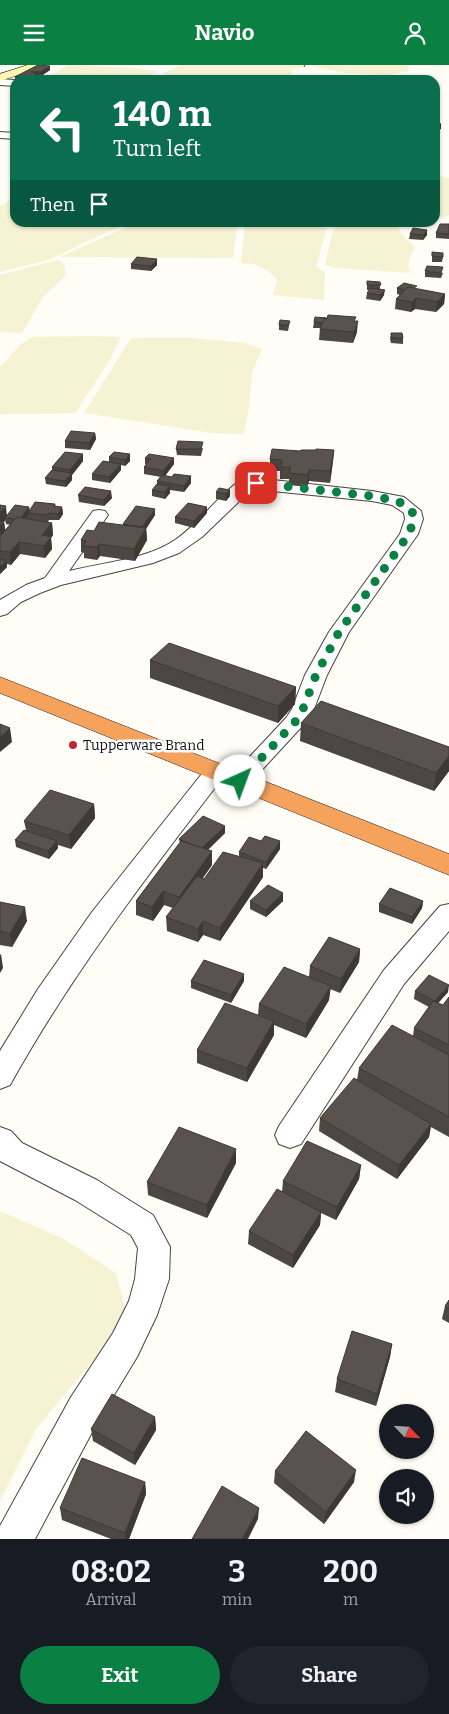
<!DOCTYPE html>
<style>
:root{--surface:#171b24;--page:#20242c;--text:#f1f3f6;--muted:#9ea1a6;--accent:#0b8043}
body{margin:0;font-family:Bitter,serif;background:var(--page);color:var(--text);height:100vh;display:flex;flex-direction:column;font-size:19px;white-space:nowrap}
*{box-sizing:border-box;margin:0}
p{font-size:16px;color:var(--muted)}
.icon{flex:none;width:28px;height:28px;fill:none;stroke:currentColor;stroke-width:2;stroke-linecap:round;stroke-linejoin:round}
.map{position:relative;height:1474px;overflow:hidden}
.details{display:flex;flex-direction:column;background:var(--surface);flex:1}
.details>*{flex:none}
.top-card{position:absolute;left:10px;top:10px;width:430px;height:152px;border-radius:15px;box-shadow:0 1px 4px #0004;background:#0b6e4f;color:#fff;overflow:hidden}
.needle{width:32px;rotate:115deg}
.tools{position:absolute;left:379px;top:1339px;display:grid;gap:10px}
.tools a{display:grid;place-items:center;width:55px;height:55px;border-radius:50%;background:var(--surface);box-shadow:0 1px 4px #0004;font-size:25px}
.pin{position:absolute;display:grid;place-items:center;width:42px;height:42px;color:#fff;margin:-21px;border-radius:10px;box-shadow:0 2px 8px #0006}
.me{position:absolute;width:55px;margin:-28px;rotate:43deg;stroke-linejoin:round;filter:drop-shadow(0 0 4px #0008)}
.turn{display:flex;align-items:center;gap:18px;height:105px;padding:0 20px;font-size:22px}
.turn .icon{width:65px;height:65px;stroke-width:2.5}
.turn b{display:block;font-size:35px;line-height:42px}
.then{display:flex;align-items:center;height:48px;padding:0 20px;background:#0003;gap:10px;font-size:19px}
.eta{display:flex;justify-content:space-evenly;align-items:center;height:85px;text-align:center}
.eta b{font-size:30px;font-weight:700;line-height:35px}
.cta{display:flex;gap:10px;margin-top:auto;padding:10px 20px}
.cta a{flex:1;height:58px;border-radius:30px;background:var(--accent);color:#fff;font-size:20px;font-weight:700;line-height:58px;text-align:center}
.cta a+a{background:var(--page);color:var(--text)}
header{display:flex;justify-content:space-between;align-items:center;height:65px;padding:0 20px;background:var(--accent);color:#fff;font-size:22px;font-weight:700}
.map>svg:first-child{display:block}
.farmland{fill:#f6f3d4}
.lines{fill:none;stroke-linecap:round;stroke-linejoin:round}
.street-casing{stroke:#444;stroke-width:2}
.secondary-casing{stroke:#333;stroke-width:1}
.highway-casing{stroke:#222;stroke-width:1}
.path{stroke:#333;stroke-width:1;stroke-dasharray:2 1;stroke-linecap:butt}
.street{fill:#fff;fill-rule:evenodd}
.secondary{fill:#fff6b0;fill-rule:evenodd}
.highway{fill:#f5a25d;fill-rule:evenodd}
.wall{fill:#4d4742;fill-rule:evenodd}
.shaded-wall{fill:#3f3936}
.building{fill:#5a524d;stroke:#3f3936}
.route{stroke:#0b8043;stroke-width:9;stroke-dasharray:0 16.2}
.poi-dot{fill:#c4262e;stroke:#fff;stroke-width:2}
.labels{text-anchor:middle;stroke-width:5;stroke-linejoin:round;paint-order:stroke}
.poi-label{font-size:14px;fill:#111;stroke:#fff;text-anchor:start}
</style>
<header><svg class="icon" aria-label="menu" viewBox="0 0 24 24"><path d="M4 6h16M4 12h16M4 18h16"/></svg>Navio<svg class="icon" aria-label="person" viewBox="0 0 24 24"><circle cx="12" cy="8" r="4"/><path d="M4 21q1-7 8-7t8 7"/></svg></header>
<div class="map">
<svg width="449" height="1474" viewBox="0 0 449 1474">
<rect width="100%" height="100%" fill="#fffdf5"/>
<g class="farmland">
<polygon points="68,0 134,3 158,6 141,15 45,15 46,13"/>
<polygon points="181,0 304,0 303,2 290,5 292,6 291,11 386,13 386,15 288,15 289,11 284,15 148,15 154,12 166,13 163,12 164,8"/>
<polygon points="312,0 409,0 408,6 389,10 345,8 314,2"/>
<polygon points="435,110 449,113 449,150 444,153 435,153"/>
<polygon points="15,132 15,158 129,158 81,179 52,194 0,207 0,141"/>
<polygon points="136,158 238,158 233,193 59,192"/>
<polygon points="245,158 276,158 327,163 316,202 325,207 324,235 273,230 277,214 268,206 254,199 241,198"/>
<polygon points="346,158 397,159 400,167 415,183 410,192 408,200 410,208 336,203 325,200 331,173 335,161"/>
<polygon points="58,195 64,199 66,210 43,232 22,268 0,267 0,210"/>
<polygon points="93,271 121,272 108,298 75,348 0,349 0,302 21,279 32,272"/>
<polygon points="131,273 192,273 226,276 245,278 262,284 252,307 249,343 244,369 211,368 84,348"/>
<polygon points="0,1146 62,1173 116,1208 128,1254 36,1364 0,1436"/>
</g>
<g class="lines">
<defs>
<g id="street">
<polygon points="0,14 15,15 15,21 0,20"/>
<polygon points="0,67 15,68 15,74 0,73"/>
<path d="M255,413l117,13 32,6 17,14 2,8 -5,15 -69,98 -22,43 -13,34 -8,13 -58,63 -8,3 -8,-3 -4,-5 58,-62 6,-9 13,-34 24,-43 71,-98 5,-15 -1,-6 -12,-8 -20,-4 -120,-12 -50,48 -23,16 -26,10 -92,22 -21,8 -19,9 -14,12 -7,2v-16l26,-15 19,-7 48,-67 6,-1 6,1 3,4 -39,56c35,-9 76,-11 106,-31 23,-16 38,-38 59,-55l7,-5z"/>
<path d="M216,699l8,2 4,5 -4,5c-77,100 -153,199 -214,309l-10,4v-38l38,-62 54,-77 116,-146z"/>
<polygon points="449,839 449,866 404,919 301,1079 290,1083 279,1079 275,1070 279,1061 384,905 440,841"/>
<polygon points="0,1062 11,1066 22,1078 97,1115 153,1150 170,1182 169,1214 157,1250 137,1292 97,1358 35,1474 0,1474 0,1461 71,1332 113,1268 129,1236 135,1214 138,1183 131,1170 75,1135 0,1096"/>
</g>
<polygon id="secondary" points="28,0 43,0 42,2 0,16 0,9"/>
<polygon id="highway" points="0,612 449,789 449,810 0,628"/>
</defs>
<use href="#street" class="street-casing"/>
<use href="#secondary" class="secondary-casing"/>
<use href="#highway" class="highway-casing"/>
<polyline class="path" points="304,2 305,0"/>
<use href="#street" class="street"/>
<use href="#secondary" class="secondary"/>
<use href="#highway" class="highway"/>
</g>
<g class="wall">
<polygon points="38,0 50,5 41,11 38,11 38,12 34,15 15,15 15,12"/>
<polygon points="316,158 334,158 333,159"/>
<polygon points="408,158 422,158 420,161 408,160"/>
<polygon points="449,159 449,174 436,173 436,168"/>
<polygon points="427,165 427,170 423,175 409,174 410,169"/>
<polygon points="432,187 443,192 442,197 432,197"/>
<polygon points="131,199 157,200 151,206 131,204"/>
<polygon points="425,206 443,208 441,213 425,212"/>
<polygon points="367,216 380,217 380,224 384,230 380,236 366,234 367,228 369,225 367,225"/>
<polygon points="397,223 417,224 445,229 444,239 436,247 415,244 411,247 395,244 396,234 400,230 397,229"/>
<polygon points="290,256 288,266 279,265 279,260"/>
<polygon points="355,256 357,267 353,278 319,275 320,263 313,263 314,257"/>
<polygon points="391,268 403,273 403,279 391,278 390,274"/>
<polygon points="95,368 96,374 90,385 65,383 65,376"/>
<polygon points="203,383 201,391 177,390 176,384"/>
<polygon points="334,385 333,396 330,418 309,416 307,422 289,420 289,414 280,414 280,406 270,406 270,394 300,386"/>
<polygon points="83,389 83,396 72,410 72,415 66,422 46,419 45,413 52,405 52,402"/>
<polygon points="130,389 130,396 125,401 121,400 121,405 110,418 92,415 92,409 109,397 109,392"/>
<polygon points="145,393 174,393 174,399 165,411 172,412 191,411 191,418 184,427 170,425 170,428 165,434 152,431 152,425 157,419 157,416 161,412 144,409 144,402 146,400 145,399"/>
<polygon points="230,425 230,431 226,436 216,434 216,427"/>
<polygon points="78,430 112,433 104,441 79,437"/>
<path d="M55,439l1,3h6l1,7 -4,6h-10l-1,2 4,1 1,12 -2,3 1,11 -7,9 -25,-4 -9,11 -4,-1v3l-7,7v-69l7,10 22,-8 1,4zM5,455l1,4 4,1 -5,5 -1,-8z"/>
<polygon points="207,448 194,463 175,458 175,452"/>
<polygon points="155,450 146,463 147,475 135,496 100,491 97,495 84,493 84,488 81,487 81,475 94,466 123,460 123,459"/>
<polygon points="150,595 296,622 295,639 278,658 150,613"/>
<polygon points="301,658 449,682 449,706 434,726 300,676"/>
<polygon points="94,739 95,753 71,784 58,780 58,783 49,794 16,782 15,775 26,765 24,756"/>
<polygon points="225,768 208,785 212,800 203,813 204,814 239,792 239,787 280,784 266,804 263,803 263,812 220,876 203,870 198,877 167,866 166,852 173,843 164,840 153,856 136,850 136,836 180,778 179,774"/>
<polygon points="250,836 283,836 266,852 250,844"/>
<polygon points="423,836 422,843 412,859 379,847 379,839"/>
<polygon points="0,837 27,856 12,882 0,880"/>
<polygon points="360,884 359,897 340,928 330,924 329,935 306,973 274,960 274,970 247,1017 197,998 197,985 258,950 259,939 309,912 310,901"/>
<polygon points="191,916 244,916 231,938 191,923"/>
<polygon points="415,926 448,927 438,938 443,940 449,932 449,1072 431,1062 429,1072 397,1114 319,1066 320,1053 357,1015 359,1003 413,971 414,963 429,942 414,934"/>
<polygon points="236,1098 207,1153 148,1130 147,1117"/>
<polygon points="361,1100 359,1114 336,1155 321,1148 320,1160 293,1203 248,1179 249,1166 282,1127 283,1116"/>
<polygon points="449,1235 449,1258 442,1254 445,1241"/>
<polygon points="392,1279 390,1292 376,1341 335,1327 337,1314"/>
<polygon points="155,1352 156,1365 135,1400 93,1376 91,1364"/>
<polygon points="275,1406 354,1417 324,1459 274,1418"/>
<polygon points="145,1417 146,1429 129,1474 111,1474 62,1455 60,1443"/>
</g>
<g class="shaded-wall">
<polygon points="50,1 50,5 41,11 41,7"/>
<polygon points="38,8 38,12 34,15 29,15 29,14"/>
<polygon points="441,59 441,64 435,67 435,63"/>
<polygon points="427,165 427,170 423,175 424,170"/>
<polygon points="157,194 157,200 151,206 151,201"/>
<polygon points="385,225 384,230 380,236 380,230"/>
<polygon points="445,229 444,239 436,247 437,237"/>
<polygon points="416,233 415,244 411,247 412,237"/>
<polygon points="358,256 357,267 353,278 354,267"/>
<polygon points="95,368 96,374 90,385 89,378"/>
<polygon points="334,385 333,396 330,418 330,406"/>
<polygon points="83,389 83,396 72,410 72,415 66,422 65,416 71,410 70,405"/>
<polygon points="130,389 130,396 125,401 125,395"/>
<polygon points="174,393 174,399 164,412 163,406"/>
<polygon points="121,399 121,405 110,418 109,412"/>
<polygon points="309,405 309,416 307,422 308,410"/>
<polygon points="191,411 191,418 184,427 184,421"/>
<polygon points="170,421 170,428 165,434 165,427"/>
<polygon points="230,425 230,431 226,436 226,429"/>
<polygon points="111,426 112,433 104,441 104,435"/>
<polygon points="6,441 7,453 5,453 5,455 4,457 6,469 0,476 0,448"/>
<polygon points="29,442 30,449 28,448 28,451 20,461 20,455"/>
<polygon points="62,442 63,449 59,455 58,449"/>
<polygon points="207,442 207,448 194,463 194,456"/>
<polygon points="155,444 155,450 143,469 142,462"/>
<polygon points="52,458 53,470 51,473 52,484 45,493 42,470"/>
<polygon points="146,463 147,475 135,496 134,484"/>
<polygon points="19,477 20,489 11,500 10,487"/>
<polygon points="99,479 100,491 97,495 97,482"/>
<polygon points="6,496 7,502 0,509 0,502"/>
<polygon points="296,622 295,639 278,658 278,641"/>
<polygon points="10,663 12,677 0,687 0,672"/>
<polygon points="449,691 449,706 434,726 436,708"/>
<polygon points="94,739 95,753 71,784 69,770"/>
<polygon points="225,761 225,768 201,791 201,784"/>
<polygon points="57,776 58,783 49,794 48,786"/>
<polygon points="280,776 280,784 266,804 266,797"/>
<polygon points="212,786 212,800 179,845 179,832"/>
<polygon points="263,798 263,812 220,876 220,863"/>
<polygon points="163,826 164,840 153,856 152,842"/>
<polygon points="283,828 283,836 266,852 266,845"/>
<polygon points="423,836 422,843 412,859 412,852"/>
<polygon points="25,842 27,856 12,882 10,869"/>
<polygon points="203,856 203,870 198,877 198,864"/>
<polygon points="360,884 359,897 340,928 341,914"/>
<polygon points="1,889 3,903 0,908 0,890"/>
<polygon points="244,909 244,916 231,938 231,930"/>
<polygon points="449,920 448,927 433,944 434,937"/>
<polygon points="331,921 329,935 306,973 306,959"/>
<polygon points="274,956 274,970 247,1017 247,1003"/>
<polygon points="431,1059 429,1072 397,1114 399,1100"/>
<polygon points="236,1084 236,1098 207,1153 207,1140"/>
<polygon points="361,1100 359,1114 336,1155 337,1142"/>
<polygon points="321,1147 320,1160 293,1203 293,1190"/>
<polygon points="392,1279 390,1292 376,1341 377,1329"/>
<polygon points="155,1352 156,1365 135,1400 134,1388"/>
<polygon points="356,1405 354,1417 324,1459 326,1447"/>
<polygon points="145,1417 146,1429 129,1474 126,1474 125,1468"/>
<polygon points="259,1443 258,1454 248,1474 242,1474"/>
</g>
<g class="building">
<polygon points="38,0 50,1 41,7 31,7 38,8 29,14 15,12"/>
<polygon points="435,58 441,59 435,63"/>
<polygon points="440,159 449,159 449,169 436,168"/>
<polygon points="413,163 427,165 424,170 410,169"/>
<polygon points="432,187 443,188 443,192 432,191"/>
<polygon points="137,192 157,194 151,201 131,199"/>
<polygon points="427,201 443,202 441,208 425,206"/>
<polygon points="367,216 380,217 381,220 367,220"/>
<polygon points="404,218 417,221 414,223 408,222 405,225 397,223"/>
<polygon points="408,222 445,229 437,237 416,233 412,237 396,234"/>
<polygon points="371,223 385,225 380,230 367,228"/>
<polygon points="328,250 356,252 354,256 358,256 354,267 320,264 324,253 327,254"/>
<polygon points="315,252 327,253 327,254 324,253 323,258 314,257"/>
<polygon points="280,255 290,256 288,260 279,260"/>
<polygon points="391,268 402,268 403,273 392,273"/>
<polygon points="71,366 95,368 89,378 65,376"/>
<polygon points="178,376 203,377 201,384 176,384"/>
<polygon points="272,384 300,386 301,385 316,385 316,384 334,385 330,406 309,405 308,410 289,408 291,402 281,402 282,395 270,394"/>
<polygon points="65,387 83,389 70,405 52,402"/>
<polygon points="114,387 130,389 125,395 109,392"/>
<polygon points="149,389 174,393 163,406 144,402 151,394 145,393"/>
<polygon points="103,396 121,399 109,412 92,409"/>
<polygon points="52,405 72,408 65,416 45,413"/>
<polygon points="174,409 191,411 184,421 157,416 162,410 172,412"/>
<polygon points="157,419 170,421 165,427 152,425"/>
<polygon points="85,422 111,426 104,435 78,430"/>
<polygon points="219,423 230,425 226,429 216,427"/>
<polygon points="35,437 55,439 54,441 62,442 58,449 49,448 48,450 28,448"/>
<polygon points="188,438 207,442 194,456 175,452"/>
<polygon points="0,440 6,441 0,448"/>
<polygon points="15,440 29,442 21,453 17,452 15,454 5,453"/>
<polygon points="136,441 155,444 142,462 123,459"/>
<polygon points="17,452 52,458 42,470 51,472 44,481 19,477 10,487 0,486 0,471"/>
<polygon points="0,456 4,457 0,461"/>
<polygon points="99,457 146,463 134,484 99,479 97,482 83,481 86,476 81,475 87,465 94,466"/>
<polygon points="0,494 6,496 0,502"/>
<polygon points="169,578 296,622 278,641 150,595"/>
<polygon points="321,636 449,682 449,691 436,708 301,658"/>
<polygon points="0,659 10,663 0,672"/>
<polygon points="50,725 94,739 69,770 24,756"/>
<polygon points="203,751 225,761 202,783 193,780 179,774"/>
<polygon points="24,765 57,776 48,786 15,775"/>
<polygon points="265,771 280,776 266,797 239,787 249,772 261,776"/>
<polygon points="181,776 212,786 179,832 163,826 152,842 136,836"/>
<polygon points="223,787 263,798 220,863 203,856 198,864 166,852 197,811 204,814"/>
<polygon points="268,820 283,828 266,845 250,836"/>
<polygon points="390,823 423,836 412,852 379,839"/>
<polygon points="0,837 25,842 10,869 0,866"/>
<polygon points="329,872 360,884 341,914 310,901"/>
<polygon points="204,895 244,909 231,930 191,916"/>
<polygon points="284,902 331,921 306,959 259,939"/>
<polygon points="429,910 449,920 435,936 415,926"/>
<polygon points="449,932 449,980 414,963 433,936 443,940"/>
<polygon points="225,938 274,956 247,1003 197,985"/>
<polygon points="392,960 449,990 449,1052 359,1003"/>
<polygon points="354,1013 431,1059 399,1100 320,1053"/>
<polygon points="179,1062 236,1084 207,1140 147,1117"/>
<polygon points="307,1076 361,1100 337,1142 283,1116"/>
<polygon points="277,1124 321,1147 293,1190 249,1166"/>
<polygon points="449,1235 449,1244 445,1241"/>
<polygon points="352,1266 392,1279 377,1329 337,1314"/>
<polygon points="112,1329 155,1352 134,1388 91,1364"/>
<polygon points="306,1366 356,1405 326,1447 275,1406"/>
<polygon points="82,1393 145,1417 125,1468 60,1443"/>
<polygon points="222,1421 259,1443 242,1474 192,1474"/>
</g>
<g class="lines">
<polyline class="route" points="240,716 295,657 303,644 316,610 339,567 409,469 414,454 412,446 398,436 372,431 256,418"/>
</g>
<circle class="poi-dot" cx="73" cy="680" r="5"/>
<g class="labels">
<g class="poi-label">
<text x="83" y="685">Tupperware Brand</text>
</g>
</g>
</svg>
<div class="tools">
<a><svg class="needle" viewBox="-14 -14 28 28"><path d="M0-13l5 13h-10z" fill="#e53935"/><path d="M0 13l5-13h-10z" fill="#9ea1a6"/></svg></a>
<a><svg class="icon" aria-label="sound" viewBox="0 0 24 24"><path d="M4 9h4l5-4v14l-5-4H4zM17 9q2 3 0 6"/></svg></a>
</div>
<div class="pin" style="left:256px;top:418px;background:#d93025"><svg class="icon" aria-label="arrive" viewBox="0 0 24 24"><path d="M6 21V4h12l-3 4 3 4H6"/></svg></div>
<svg class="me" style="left:240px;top:716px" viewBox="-20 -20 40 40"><circle r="19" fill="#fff"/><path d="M0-13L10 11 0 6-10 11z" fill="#0b8043"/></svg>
<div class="top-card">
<div class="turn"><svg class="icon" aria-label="left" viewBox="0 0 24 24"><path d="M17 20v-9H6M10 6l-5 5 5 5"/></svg><div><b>140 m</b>Turn left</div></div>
<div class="then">Then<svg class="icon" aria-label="arrive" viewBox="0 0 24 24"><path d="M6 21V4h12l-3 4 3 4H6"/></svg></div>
</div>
</div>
<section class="details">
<div class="eta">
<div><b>08:02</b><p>Arrival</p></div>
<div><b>3</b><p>min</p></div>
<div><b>200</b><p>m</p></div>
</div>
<div class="cta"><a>Exit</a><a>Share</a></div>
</section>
